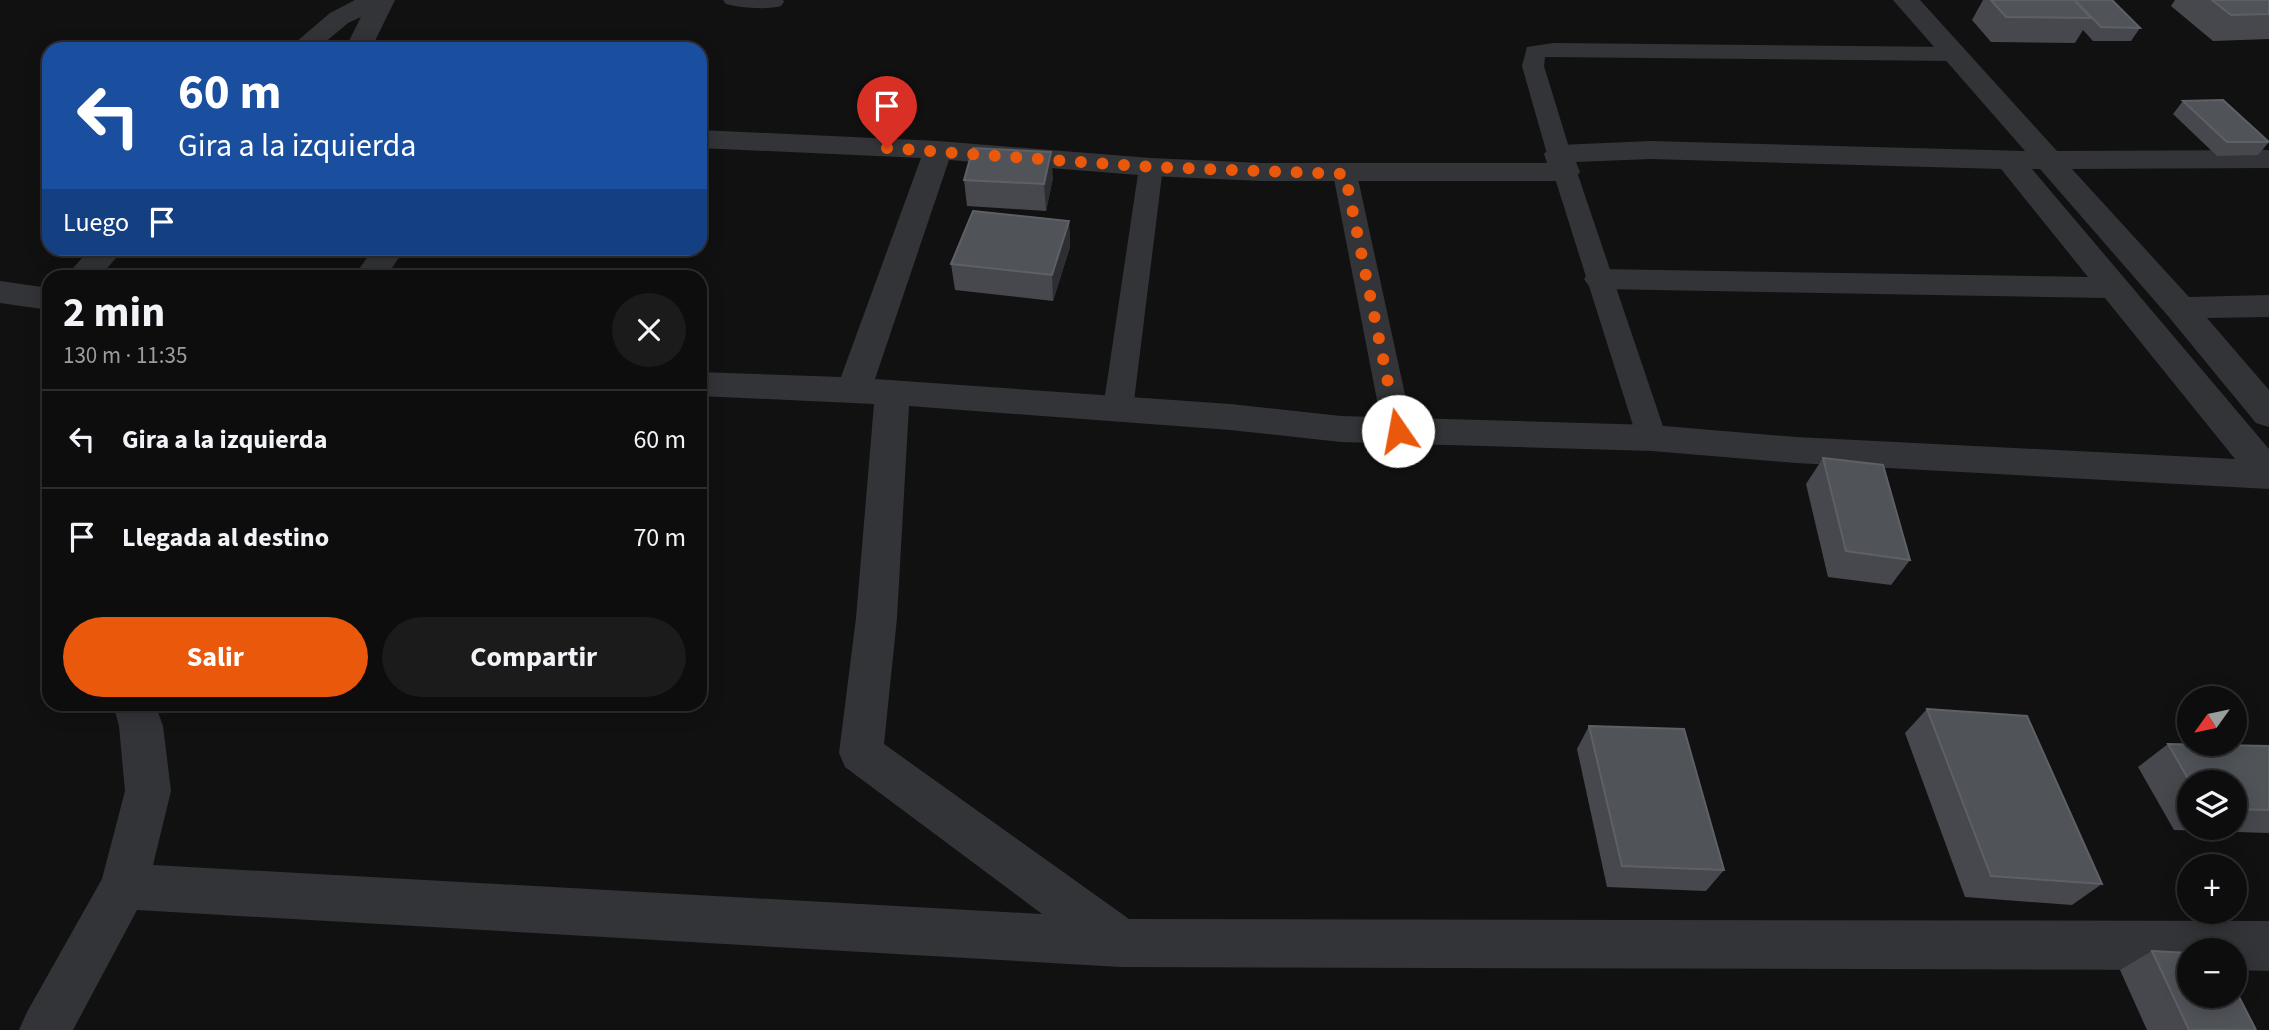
<!DOCTYPE html>
<html lang="es">
<meta charset="utf-8">
<style>
:root{--surface:#0d0d0e;--page:#1b1b1c;--text:#f1f3f6;--muted:#9a9c9e;--line:#2d2d2e;--accent:#ea580c}
body{margin:0;font-family:"Source Sans 3",sans-serif;background:var(--page);color:var(--text);height:100vh;display:flex;flex-direction:column;font-size:26px;white-space:nowrap}
*{box-sizing:border-box;margin:0}
p{font-size:23px;color:var(--muted)}
.icon{flex:none;width:38px;height:38px;fill:none;stroke:currentColor;stroke-width:2;stroke-linecap:round;stroke-linejoin:round}
.map{position:relative;flex:1;overflow:hidden}
.drawer{position:absolute;left:42px;top:270px;width:665px;height:441px;display:flex;flex-direction:column;background:var(--surface);border-radius:21px;box-shadow:0 4px 18px #0003,0 0 0 2px var(--line)}
.drawer>*{flex:none}
.top-card{position:absolute;left:42px;top:42px;width:665px;height:214px;border-radius:21px;box-shadow:0 4px 18px #0003,0 0 0 2px var(--line);background:#1a4fa0;color:#fff;overflow:hidden}
.needle{width:46px;rotate:237deg}
.tools{position:absolute;left:2177px;top:686px;display:grid;gap:14px}
.tools a{display:grid;place-items:center;width:70px;height:70px;border-radius:50%;background:var(--surface);box-shadow:0 4px 18px #0003,0 0 0 2px var(--line);font-size:35px}
.pin{position:absolute;display:grid;place-items:center;width:60px;height:60px;color:#fff;margin:-72px -30px;border-radius:50% 50% 50% 0;rotate:-45deg;box-shadow:0 0 7px #0007}
.pin .icon{rotate:45deg}
.me{position:absolute;width:77px;margin:-38px;rotate:348deg;stroke-linejoin:round;filter:drop-shadow(0 0 5px #0008)}
.turn{display:flex;align-items:center;gap:24px;height:147px;padding:0 21px;font-size:32px}
.turn .icon{width:91px;height:91px;stroke-width:2.5}
.turn b{display:block;font-size:49px;line-height:60px}
.then{display:flex;align-items:center;height:66px;padding:0 21px;background:#0003;gap:14px;font-size:26px}
.round{display:grid;place-items:center;flex:none;width:74px;height:74px;border-radius:37px;background:var(--page)}
.headline{display:flex;align-items:center;justify-content:space-between;height:119px;padding:0 21px}
h1{font-size:42px;font-weight:700;line-height:52px}
.button{display:flex;gap:14px;margin-top:auto;padding:14px 21px}
.button a{flex:1;height:80px;border-radius:42px;background:var(--accent);color:#fff;font-size:28px;font-weight:700;line-height:80px;text-align:center}
.button a+a{background:var(--page);color:var(--text)}
ul{padding:0;list-style:none}
li{display:flex;align-items:center;gap:21px;height:98px;padding:0 21px;border-top:2px solid var(--line)}
li div{flex:1}
li b{display:block;font-size:26px}
li em{font-style:normal}
.map>svg:first-child{display:block}
.lines{fill:none;stroke-linecap:round;stroke-linejoin:round}
.lane{fill:#323437;fill-rule:evenodd}
.street{fill:#323437;fill-rule:evenodd}
.wall{fill:#47484d;fill-rule:evenodd}
.shaded-wall{fill:#2d2e31}
.building{fill:#505358;stroke:#5d6066;stroke-width:2}
.route{stroke:#ea580c;stroke-width:12;stroke-dasharray:0 21.6}
</style>
<div class="map">
<svg width="2269" height="1030" viewBox="0 0 2269 1030">
<rect width="100%" height="100%" fill="#111112"/>
<g class="lines">
<g class="lane">
<path d="M723,0h60l1,2 -3,4c-16,4 -39,2 -55,-2z"/>
<polygon points="1553,43 1953,47 1961,49 1964,54 1961,59 1953,61 1545,57 1544,66 1571,154 1567,159 1551,159 1547,154 1522,66 1527,47"/>
<polygon points="1151,160 1160,162 1163,167 1133,409 1128,416 1118,419 1108,416 1103,409 1139,167 1142,162"/>
<polygon points="1565,165 1574,167 1577,172 1667,438 1663,446 1652,449 1641,446 1637,438 1553,172 1556,167"/>
<polygon points="1345,167 1354,169 1357,174 1413,431 1409,439 1398,442 1387,439 1383,431 1333,174 1336,169"/>
</g>
<g class="street">
<polygon points="355,0 395,0 371,49 345,49 361,17 348,23 317,49 288,49 330,13"/>
<path d="M1893,0h27l137,151 212,-1v18l-197,1 117,128 80,-2v22l-62,1 62,72v37l-13,-4 -88,-107 -128,-147h-8l237,280v40l-473,-26 -144,-12 -311,-9 -111,-12 -321,-24 -12,212 -13,126 245,175 1140,2v50l-34,-1v-20h-46v20l-1068,-3 -984,-57 -64,120h-54l8,-18 75,-133 23,-88 -6,-65 -6,-22h42l8,22 8,65 -18,74 889,49 -197,-147 -6,-14 17,-135 18,-214 -174,-8v-24l141,5 80,-219 -221,-10v-18l238,11 213,17 110,5h286l-3,-9 5,-6 10,-3 92,-4 374,10zM1651,159l350,10 87,108 -488,-8 -11,3 -5,7 5,7 11,3 505,9 130,161 -439,-22 -144,-12 -311,-9 -111,-12 -355,-25 74,-219 202,16 110,5h304l10,-3 5,-6 -4,-10z"/>
<polygon points="91,248 125,248 100,276 66,276"/>
<polygon points="374,248 406,248 386,276 354,276"/>
<polygon points="0,281 49,288 49,310 0,303"/>
</g>
</g>
<g class="wall">
<polygon points="1983,0 2112,0 2140,28 2131,41 2093,41 2083,30 2075,43 1991,42 1972,20"/>
<polygon points="2175,0 2269,0 2269,39 2213,41 2171,6"/>
<polygon points="2183,101 2269,142 2258,155 2217,156 2173,114"/>
<polygon points="1053,178 1046,211 967,206 964,180"/>
<polygon points="1069,221 1070,247 1053,301 955,290 951,264"/>
<polygon points="1823,458 1910,560 1891,585 1828,577 1806,484"/>
<polygon points="1927,709 2102,884 2072,905 1965,897 1905,733"/>
<polygon points="1589,726 1724,870 1706,891 1607,887 1577,749"/>
<path d="M2168,744l101,2v87l-95,-3 -36,-63zM2189,782h46v46h-46z"/>
<polygon points="2152,951 2256,1030 2147,1030 2120,970"/>
</g>
<g class="shaded-wall">
<polygon points="1051,152 1053,178 1046,211 1044,184"/>
<polygon points="1069,221 1070,247 1053,301 1052,275"/>
</g>
<g class="building">
<polygon points="1991,0 2074,0 2091,18 2006,17"/>
<polygon points="2075,0 2112,0 2140,28 2101,27"/>
<polygon points="2212,0 2269,0 2269,14 2231,15"/>
<polygon points="2223,100 2269,142 2227,142 2183,101"/>
<polygon points="973,148 1051,152 1044,184 964,180"/>
<polygon points="973,211 1069,221 1052,275 951,264"/>
<polygon points="1823,458 1883,465 1910,560 1846,551"/>
<polygon points="1927,709 2027,716 2102,884 1991,876"/>
<polygon points="1589,726 1684,729 1724,870 1622,866"/>
<polygon points="2168,744 2269,746 2269,810 2235,809 2235,782 2190,782"/>
<polygon points="2152,951 2189,953 2189,996 2235,996 2235,989 2256,1030 2189,1030"/>
</g>
<g class="lines">
<polyline class="route" points="887,148 1151,167 1345,174 1398,431"/>
</g>
</svg>
<div class="tools">
<a><svg class="needle" viewBox="-14 -14 28 28"><path d="M0-13l5 13h-10z" fill="#e53935"/><path d="M0 13l5-13h-10z" fill="#9a9c9e"/></svg></a>
<a><svg class="icon" aria-label="layers" viewBox="0 0 24 24"><path d="M12 4l9 5-9 5-9-5zM3 14l9 5 9-5"/></svg></a>
<a>+</a>
<a>−</a>
</div>
<div class="pin" style="left:887px;top:148px;background:#d93025"><svg class="icon" aria-label="arrive" viewBox="0 0 24 24"><path d="M6 21V4h12l-3 4 3 4H6"/></svg></div>
<svg class="me" style="left:1398px;top:431px" viewBox="-20 -20 40 40"><circle r="19" fill="#fff"/><path d="M0-13L10 11 0 6-10 11z" fill="#ea580c"/></svg>
<div class="top-card">
<div class="turn"><svg class="icon" aria-label="left" viewBox="0 0 24 24"><path d="M17 20v-9H6M10 6l-5 5 5 5"/></svg><div><b>60 m</b>Gira a la izquierda</div></div>
<div class="then">Luego<svg class="icon" aria-label="arrive" viewBox="0 0 24 24"><path d="M6 21V4h12l-3 4 3 4H6"/></svg></div>
</div>
<section class="drawer">
<div class="headline"><div><h1>2 min</h1><p>130 m · 11:35</p></div><a class="round"><svg class="icon" aria-label="close" viewBox="0 0 24 24"><path d="M6 6l12 12M18 6L6 18"/></svg></a></div>
<ul>
<li><svg class="icon" aria-label="left" viewBox="0 0 24 24"><path d="M17 20v-9H6M10 6l-5 5 5 5"/></svg><div><b>Gira a la izquierda</b></div><em>60 m</em></li>
<li><svg class="icon" aria-label="arrive" viewBox="0 0 24 24"><path d="M6 21V4h12l-3 4 3 4H6"/></svg><div><b>Llegada al destino</b></div><em>70 m</em></li>
</ul>
<div class="button"><a>Salir</a><a>Compartir</a></div>
</section>
</div>
